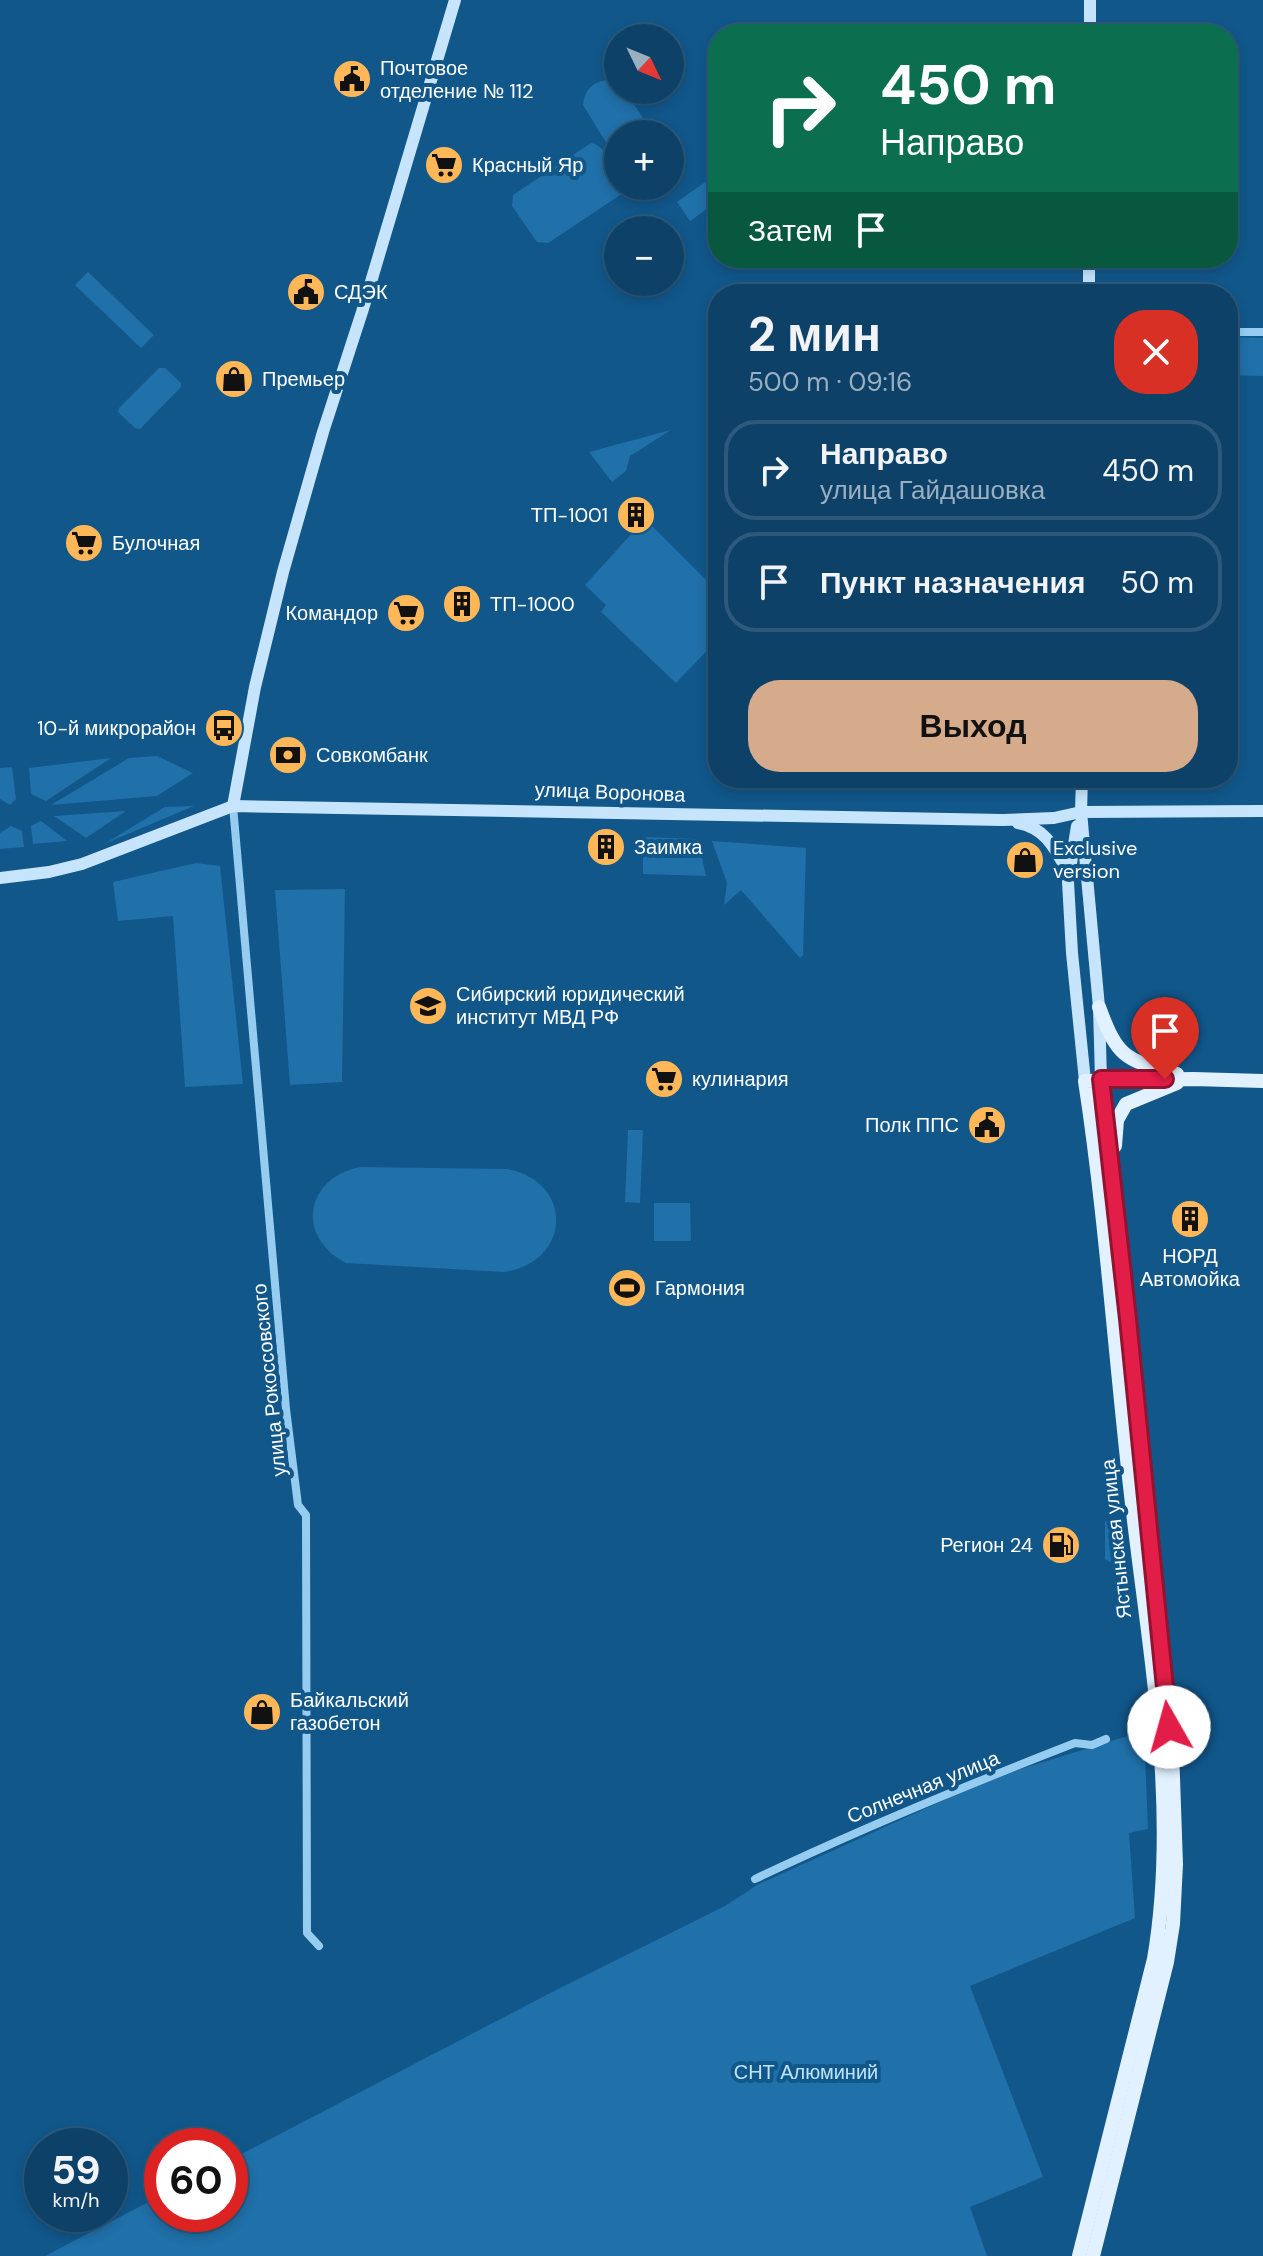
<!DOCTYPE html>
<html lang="ru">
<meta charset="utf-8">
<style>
:root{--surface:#0d4168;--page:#16486e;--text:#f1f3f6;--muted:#9aafc0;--line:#2d5a7c;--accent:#d6ab8b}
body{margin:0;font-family:"DM Sans",sans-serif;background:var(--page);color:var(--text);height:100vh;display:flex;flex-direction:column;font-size:30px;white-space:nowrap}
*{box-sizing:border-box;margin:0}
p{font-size:26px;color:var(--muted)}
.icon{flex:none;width:44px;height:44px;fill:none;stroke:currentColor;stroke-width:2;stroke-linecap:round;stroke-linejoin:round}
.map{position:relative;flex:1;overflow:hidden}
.sheet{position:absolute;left:708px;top:284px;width:530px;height:504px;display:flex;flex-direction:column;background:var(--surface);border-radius:32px;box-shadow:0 4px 12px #0003,0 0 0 2px var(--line)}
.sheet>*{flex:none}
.banner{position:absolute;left:708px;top:24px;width:530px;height:244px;border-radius:32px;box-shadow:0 4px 12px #0003,0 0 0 2px var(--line);background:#0b6e4f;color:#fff;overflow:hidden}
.needle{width:52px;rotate:133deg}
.controls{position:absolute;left:604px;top:24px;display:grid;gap:16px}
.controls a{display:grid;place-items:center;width:80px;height:80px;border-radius:50%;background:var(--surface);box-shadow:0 4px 12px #0003,0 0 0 2px var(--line);font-size:40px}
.speed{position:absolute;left:24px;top:2128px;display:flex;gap:16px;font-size:40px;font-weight:700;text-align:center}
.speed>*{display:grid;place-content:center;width:104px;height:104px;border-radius:50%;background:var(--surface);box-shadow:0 4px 12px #0003,0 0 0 2px var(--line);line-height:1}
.speed small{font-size:20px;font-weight:400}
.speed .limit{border:12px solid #d22;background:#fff;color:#111}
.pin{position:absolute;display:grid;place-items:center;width:68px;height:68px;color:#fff;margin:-82px -34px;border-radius:50% 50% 50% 0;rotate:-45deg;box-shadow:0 0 8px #0007}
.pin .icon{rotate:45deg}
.me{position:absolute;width:88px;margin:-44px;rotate:353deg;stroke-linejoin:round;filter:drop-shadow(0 0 6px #0008)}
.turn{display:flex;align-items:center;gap:28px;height:168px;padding:0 40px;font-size:36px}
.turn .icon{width:104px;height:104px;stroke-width:2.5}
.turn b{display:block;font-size:56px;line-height:68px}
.then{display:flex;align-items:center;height:76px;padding:0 40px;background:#0003;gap:16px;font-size:30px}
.round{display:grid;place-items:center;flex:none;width:84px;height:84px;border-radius:32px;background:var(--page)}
.overview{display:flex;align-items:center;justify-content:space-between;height:136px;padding:0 40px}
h1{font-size:48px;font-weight:700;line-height:60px}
.button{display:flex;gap:16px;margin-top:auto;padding:16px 40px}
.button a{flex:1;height:92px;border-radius:32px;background:var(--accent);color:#111;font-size:32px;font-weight:700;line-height:92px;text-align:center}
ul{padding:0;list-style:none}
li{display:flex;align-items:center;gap:24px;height:100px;margin:0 16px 12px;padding:0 24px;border:4px solid var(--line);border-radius:32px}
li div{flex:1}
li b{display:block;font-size:30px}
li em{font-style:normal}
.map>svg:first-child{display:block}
.green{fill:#2070a9}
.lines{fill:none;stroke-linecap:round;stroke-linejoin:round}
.street{stroke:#97ccf1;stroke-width:8}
.secondary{stroke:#c6e5fc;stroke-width:12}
.primary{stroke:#e1f1ff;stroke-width:14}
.route-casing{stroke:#92132f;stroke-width:20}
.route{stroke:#e11d48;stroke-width:14}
.labels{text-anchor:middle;stroke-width:8;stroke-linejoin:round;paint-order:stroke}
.poi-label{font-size:20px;fill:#fff;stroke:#11578a;text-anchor:start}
.street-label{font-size:20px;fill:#fff;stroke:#11578a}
.park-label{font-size:20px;fill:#bee3fd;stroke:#11578a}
</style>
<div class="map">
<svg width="1263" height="2256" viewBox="0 0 1263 2256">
<rect width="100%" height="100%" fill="#11578a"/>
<g class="green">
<path d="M608,80l10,3v7h7l28,44h-35v28l-35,-57c1,-15 10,-24 25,-25z"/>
<path d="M591,143c16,3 27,28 27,43h7l-2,7 -75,50 -11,-1 -25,-36 1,-11z"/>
<polygon points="711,178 718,188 718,201 690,221 677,202"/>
<polygon points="88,272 154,335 141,348 75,285"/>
<polygon points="1228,337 1263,338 1263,376 1228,375"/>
<polygon points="159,368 165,368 181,383 181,387 140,429 135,428 118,412 119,408"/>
<polygon points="671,430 630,456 626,471 612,482 589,452"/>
<polygon points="645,519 718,592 718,639 676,683 601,612 606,605 585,585"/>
<polygon points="157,756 193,773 157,796 51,805 129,758"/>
<polygon points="111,758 46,801 31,794 29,768"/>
<polygon points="12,767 16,799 10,805 0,799 0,768"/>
<polygon points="194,806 104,844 165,807"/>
<polygon points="126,811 86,838 54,816"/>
<polygon points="41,821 67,841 33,844 31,826"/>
<polygon points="11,826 22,831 24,847 0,849 0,833"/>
<polygon points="643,837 698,839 706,876 643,874"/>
<polygon points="712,841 806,848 803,955 800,958 741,890 724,905 727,883"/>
<polygon points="196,863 220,866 243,1084 185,1087 173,916 118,921 113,882"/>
<polygon points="345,889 342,1082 290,1085 275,890"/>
<polygon points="628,1130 643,1130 640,1203 625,1202"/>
<path d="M361,1167l146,2c67,12 65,93 -3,103l-158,-9c-51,-26 -41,-86 15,-96z"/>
<polygon points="654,1203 690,1203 691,1241 654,1241"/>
<polygon points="1111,1515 1118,1521 1122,1558 1115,1565 1105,1559 1105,1522"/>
<polygon points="1144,1731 1148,1829 1129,1833 1135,1918 970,1986 1043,2177 970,2207 987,2256 45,2256 162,2195 162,2214 230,2214 230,2160 558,1989 725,1906 757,1885 995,1777"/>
</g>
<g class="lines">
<g class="street">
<polyline points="1228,332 1263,332"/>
<polyline points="233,806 286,1409 298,1505 306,1515 307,1933 319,1946"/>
<path d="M755,1879c105,-50 212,-94 320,-136l17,2 14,-6"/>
</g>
<g class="secondary">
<polyline points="1090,34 1090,0"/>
<polyline points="1089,258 1089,294"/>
<polyline points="1082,778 1081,812 1099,1007 1101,1079"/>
<polyline points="233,806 255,687 283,572 323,432 362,312 455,0"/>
<path d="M1018,823c28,5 37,26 50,49"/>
<polyline points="1077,826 1068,882 1072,953 1085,1081"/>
<polyline points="0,878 49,872 82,864 233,806 1003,820 1054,818 1081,812 1263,811"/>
</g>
<g class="primary">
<path d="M1099,1007c19,52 26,52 78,67"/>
<polyline points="1115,1146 1117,1120 1126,1104 1177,1083"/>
<path d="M1079,2256l75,-297c26,-153 -6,-311 -23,-464 -16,-138 -25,-277 -46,-414l108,-2 70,2"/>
<polyline points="1093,2256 1167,1962 1173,1924 1176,1864 1172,1749 1101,1079"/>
</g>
</g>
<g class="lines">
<defs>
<polyline id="route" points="1165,1079 1101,1079 1128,1319 1169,1727"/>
</defs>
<use href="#route" class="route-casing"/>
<use href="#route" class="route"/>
</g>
<defs>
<symbol id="civic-disc" viewBox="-11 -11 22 22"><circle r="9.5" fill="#ffb757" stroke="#11578a"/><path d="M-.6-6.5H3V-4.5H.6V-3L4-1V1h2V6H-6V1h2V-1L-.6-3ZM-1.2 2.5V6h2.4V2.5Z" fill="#111"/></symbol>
<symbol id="supermarket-disc" viewBox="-11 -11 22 22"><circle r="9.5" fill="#ffb757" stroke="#11578a"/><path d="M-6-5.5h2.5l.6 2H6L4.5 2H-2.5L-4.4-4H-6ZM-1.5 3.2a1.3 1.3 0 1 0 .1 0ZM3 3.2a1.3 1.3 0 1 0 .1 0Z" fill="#111"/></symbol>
<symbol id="shop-disc" viewBox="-11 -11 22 22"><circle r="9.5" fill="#ffb757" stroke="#11578a"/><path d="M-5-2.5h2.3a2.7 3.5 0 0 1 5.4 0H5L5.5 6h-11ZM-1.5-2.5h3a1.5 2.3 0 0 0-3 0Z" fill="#111"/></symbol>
<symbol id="building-disc" viewBox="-11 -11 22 22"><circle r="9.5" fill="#ffb757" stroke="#11578a"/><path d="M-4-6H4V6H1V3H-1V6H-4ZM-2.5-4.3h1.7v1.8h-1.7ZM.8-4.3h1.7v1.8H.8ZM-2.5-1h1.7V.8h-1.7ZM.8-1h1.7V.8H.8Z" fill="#111"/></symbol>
<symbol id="bus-disc" viewBox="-11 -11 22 22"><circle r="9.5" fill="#ffb757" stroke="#11578a"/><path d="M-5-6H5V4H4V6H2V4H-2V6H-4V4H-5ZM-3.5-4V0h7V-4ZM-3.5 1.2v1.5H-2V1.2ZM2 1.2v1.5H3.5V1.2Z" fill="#111"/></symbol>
<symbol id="bank-disc" viewBox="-11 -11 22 22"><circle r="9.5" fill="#ffb757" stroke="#11578a"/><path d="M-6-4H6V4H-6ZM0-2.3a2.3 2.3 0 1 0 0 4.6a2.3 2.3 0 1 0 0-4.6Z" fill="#111"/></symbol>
<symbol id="university-disc" viewBox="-11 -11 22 22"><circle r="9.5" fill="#ffb757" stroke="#11578a"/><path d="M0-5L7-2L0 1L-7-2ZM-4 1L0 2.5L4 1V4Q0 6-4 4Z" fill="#111"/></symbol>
<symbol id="stadium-disc" viewBox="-11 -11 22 22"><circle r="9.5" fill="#ffb757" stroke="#11578a"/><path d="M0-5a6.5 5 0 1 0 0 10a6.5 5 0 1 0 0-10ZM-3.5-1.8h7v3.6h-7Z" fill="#111"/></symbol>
<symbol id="fuel-disc" viewBox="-11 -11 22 22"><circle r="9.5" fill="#ffb757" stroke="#11578a"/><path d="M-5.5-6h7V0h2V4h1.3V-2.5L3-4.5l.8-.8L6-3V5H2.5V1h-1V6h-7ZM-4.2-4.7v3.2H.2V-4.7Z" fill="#111"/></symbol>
</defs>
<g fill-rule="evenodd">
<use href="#civic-disc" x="330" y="57" width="44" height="44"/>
<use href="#supermarket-disc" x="422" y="143" width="44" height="44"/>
<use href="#civic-disc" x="284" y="270" width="44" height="44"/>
<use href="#shop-disc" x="212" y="357" width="44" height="44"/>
<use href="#building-disc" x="614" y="493" width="44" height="44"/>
<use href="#supermarket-disc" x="62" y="521" width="44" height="44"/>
<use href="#building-disc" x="440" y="582" width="44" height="44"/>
<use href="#supermarket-disc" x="384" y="591" width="44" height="44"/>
<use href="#bus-disc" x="202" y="706" width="44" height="44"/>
<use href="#bank-disc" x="266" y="733" width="44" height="44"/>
<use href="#building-disc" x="584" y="825" width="44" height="44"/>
<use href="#shop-disc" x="1003" y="838" width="44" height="44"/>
<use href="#university-disc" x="406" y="984" width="44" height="44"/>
<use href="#supermarket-disc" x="642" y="1057" width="44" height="44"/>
<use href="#civic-disc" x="965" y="1103" width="44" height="44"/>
<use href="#building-disc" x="1168" y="1197" width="44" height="44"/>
<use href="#stadium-disc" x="605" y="1266" width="44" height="44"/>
<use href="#fuel-disc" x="1039" y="1523" width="44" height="44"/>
<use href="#shop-disc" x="240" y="1690" width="44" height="44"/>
</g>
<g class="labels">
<g class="poi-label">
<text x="380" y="75">Почтовое<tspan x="380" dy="23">отделение № 112</tspan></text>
<text x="472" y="172">Красный Яр</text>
<text x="334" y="299">СДЭК</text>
<text x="262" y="386">Премьер</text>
<text x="608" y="522" text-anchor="end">ТП-1001</text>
<text x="112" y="550">Булочная</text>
<text x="490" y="611">ТП-1000</text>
<text x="378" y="620" text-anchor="end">Командор</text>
<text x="196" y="735" text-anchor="end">10-й микрорайон</text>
<text x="316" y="762">Совкомбанк</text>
<text x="634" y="854">Заимка</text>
<text x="1053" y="855">Exclusive<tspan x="1053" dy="23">version</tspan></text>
<text x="456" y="1001">Сибирский юридический<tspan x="456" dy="23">институт МВД РФ</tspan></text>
<text x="692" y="1086">кулинария</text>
<text x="959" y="1132" text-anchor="end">Полк ППС</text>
<text x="1190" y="1263" text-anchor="middle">НОРД<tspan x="1190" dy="23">Автомойка</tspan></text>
<text x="655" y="1295">Гармония</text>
<text x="1033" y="1552" text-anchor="end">Регион 24</text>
<text x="290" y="1707">Байкальский<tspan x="290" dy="23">газобетон</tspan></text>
</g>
<g class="street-label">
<text transform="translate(610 792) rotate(2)" y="7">улица Воронова</text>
<text transform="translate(269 1380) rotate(-96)" y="7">улица Рокоссовского</text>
<text transform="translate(1116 1539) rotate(-96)" y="7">Ястынская улица</text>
<text transform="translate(923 1787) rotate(-22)" y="7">Солнечная улица</text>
</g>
<g class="park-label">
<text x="806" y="2079">СНТ Алюминий</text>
</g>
</g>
</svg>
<div class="controls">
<a><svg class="needle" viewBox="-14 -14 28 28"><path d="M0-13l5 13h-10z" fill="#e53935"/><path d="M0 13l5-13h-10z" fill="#9aafc0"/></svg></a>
<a>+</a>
<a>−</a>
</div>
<div class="speed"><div>59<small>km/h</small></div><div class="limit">60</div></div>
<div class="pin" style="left:1165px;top:1079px;background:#d93025"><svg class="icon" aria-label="arrive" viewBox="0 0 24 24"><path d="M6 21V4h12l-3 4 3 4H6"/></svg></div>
<svg class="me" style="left:1169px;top:1727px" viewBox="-20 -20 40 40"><circle r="19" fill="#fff"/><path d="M0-13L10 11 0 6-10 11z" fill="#e11d48"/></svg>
<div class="banner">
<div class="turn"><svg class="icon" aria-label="right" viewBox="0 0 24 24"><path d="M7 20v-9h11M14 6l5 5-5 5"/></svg><div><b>450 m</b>Направо</div></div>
<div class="then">Затем<svg class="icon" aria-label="arrive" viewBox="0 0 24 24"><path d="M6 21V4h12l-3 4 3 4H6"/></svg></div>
</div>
<section class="sheet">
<div class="overview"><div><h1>2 мин</h1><p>500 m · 09:16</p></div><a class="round" style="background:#d93025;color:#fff"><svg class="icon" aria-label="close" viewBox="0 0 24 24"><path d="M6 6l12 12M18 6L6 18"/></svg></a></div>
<ul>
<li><svg class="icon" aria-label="right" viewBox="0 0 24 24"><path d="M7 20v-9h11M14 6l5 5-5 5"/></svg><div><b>Направо</b><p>улица Гайдашовка</p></div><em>450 m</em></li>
<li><svg class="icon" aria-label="arrive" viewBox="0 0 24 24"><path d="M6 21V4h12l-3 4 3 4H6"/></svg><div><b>Пункт назначения</b></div><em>50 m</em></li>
</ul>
<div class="button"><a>Выход</a></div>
</section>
</div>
